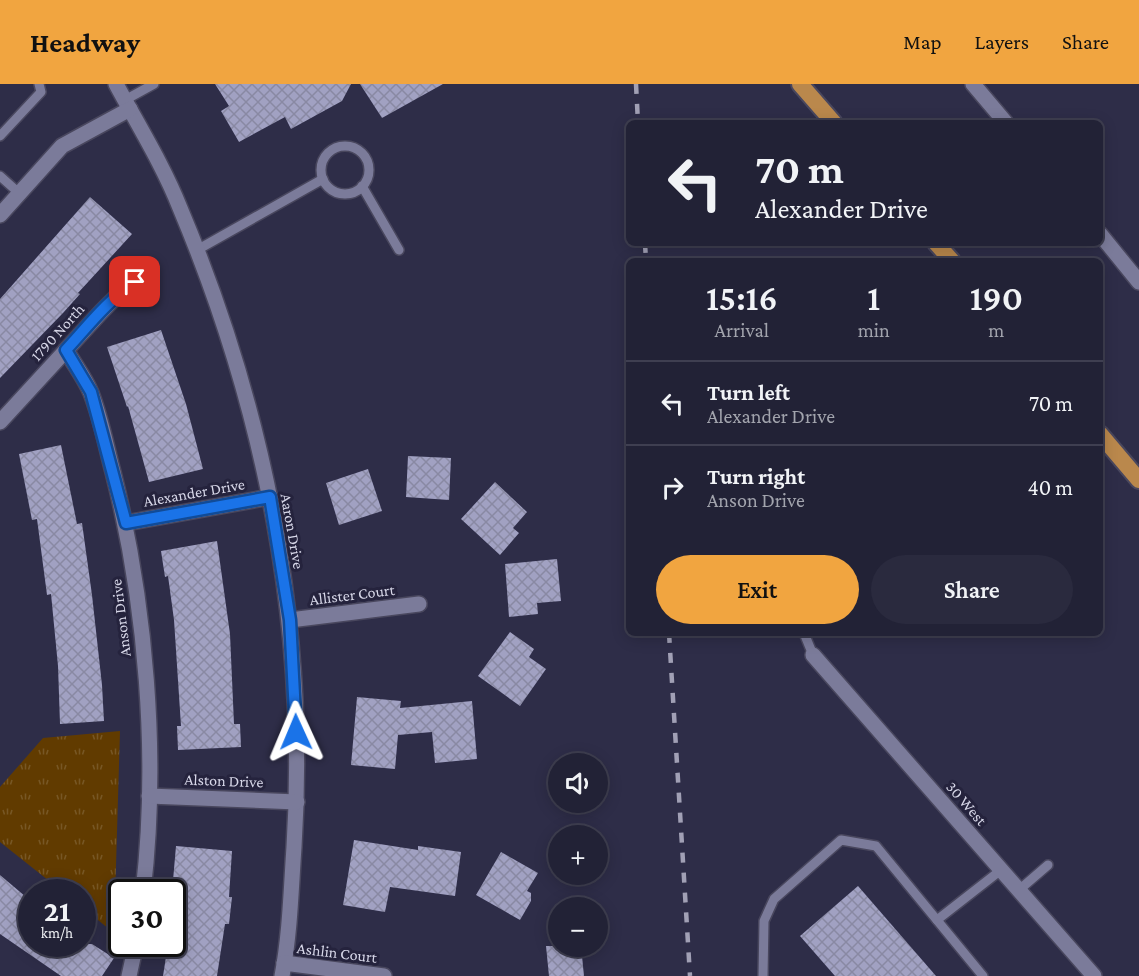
<!DOCTYPE html>
<meta charset="utf-8">
<style>
:root{--surface:#222236;--page:#2a2a3e;--text:#f1f3f6;--muted:#a2a4ad;--line:#3f3f51;--accent:#f1a540}
body{margin:0;font-family:"Crimson Pro",serif;background:var(--page);color:var(--text);height:100vh;display:flex;flex-direction:column;font-size:22px;white-space:nowrap}
*{box-sizing:border-box;margin:0}
p{font-size:20px;color:var(--muted)}
.icon{flex:none;width:33px;height:33px;fill:none;stroke:currentColor;stroke-width:2;stroke-linecap:round;stroke-linejoin:round}
.map{position:relative;flex:1;overflow:hidden}
.drawer{position:absolute;left:626px;top:174px;width:477px;height:378px;display:flex;flex-direction:column;background:var(--surface);border-radius:9px;box-shadow:0 3px 15px #0003,0 0 0 2px var(--line)}
.drawer>*{flex:none}
.guide{position:absolute;left:626px;top:36px;width:477px;height:126px;border-radius:9px;box-shadow:0 3px 15px #0003,0 0 0 2px var(--line);background:#222236;color:var(--text);overflow:hidden}
.controls{position:absolute;left:548px;top:669px;display:grid;gap:12px}
.controls a{display:grid;place-items:center;width:60px;height:60px;border-radius:50%;background:var(--surface);box-shadow:0 3px 15px #0003,0 0 0 2px var(--line);font-size:30px}
.speed{position:absolute;left:18px;top:795px;display:flex;gap:12px;font-size:30px;font-weight:700;text-align:center}
.speed>*{display:grid;place-content:center;width:78px;height:78px;border-radius:50%;background:var(--surface);box-shadow:0 3px 15px #0003,0 0 0 2px var(--line);line-height:1}
.speed small{font-size:15px;font-weight:400}
.speed .limit{border:3px solid #111;border-radius:9px;background:#fff;color:#111}
.pin{position:absolute;display:grid;place-items:center;width:51px;height:51px;color:#fff;margin:-26px;border-radius:12px;box-shadow:0 3px 9px #0006}
.me{position:absolute;width:66px;margin:-33px;rotate:359deg;stroke-linejoin:round;filter:drop-shadow(0 0 4px #0008)}
.turn{display:flex;align-items:center;gap:21px;height:126px;padding:0 30px;font-size:27px}
.turn .icon{width:78px;height:78px;stroke-width:2.5}
.turn b{display:block;font-size:42px;line-height:51px}
.eta{display:flex;justify-content:space-evenly;align-items:center;height:102px;text-align:center}
.eta b{font-size:36px;font-weight:600;line-height:42px}
.button{display:flex;gap:12px;margin-top:auto;padding:12px 30px}
.button a{flex:1;height:69px;border-radius:36px;background:var(--accent);color:#111;font-size:24px;font-weight:600;line-height:69px;text-align:center}
.button a+a{background:var(--page);color:var(--text)}
ul{padding:0;list-style:none}
li{display:flex;align-items:center;gap:18px;height:84px;padding:0 30px;border-top:2px solid var(--line)}
li div{flex:1}
li b{display:block;font-size:22px}
li em{font-style:normal}
header{display:flex;align-items:center;gap:36px;box-sizing:border-box;height:84px;padding:0 30px;background:var(--accent);color:#111}
header strong{font-size:28px}
nav{display:flex;gap:33px;margin-inline-start:auto;font-size:21px}
.map>svg:first-child{display:block}
.park{fill:url(#park-tufts)}
.building{fill:url(#building-cross-hatch)}
.lines{fill:none;stroke-linecap:round;stroke-linejoin:round}
.service-casing{stroke:#49475e;stroke-width:12}
.minor-casing{stroke:#49475e;stroke-width:18}
.tertiary-casing{stroke:#49475e;stroke-width:18}
.trunk-casing{stroke:#49475e;stroke-width:20}
.service{stroke:#7b7b9a;stroke-width:9}
.minor{stroke:#7b7b9a;stroke-width:15}
.tertiary{stroke:#7b7b9a;stroke-width:15}
.trunk{stroke:#ba884c;stroke-width:16}
.rail{stroke:#a1a0b5;stroke-width:4.5;stroke-dasharray:10 10;stroke-linecap:butt}
.route-casing{stroke:#114b97;stroke-width:15}
.route{stroke:#1a73e8;stroke-width:10}
.labels{text-anchor:middle;stroke-width:6;stroke-linejoin:round;paint-order:stroke}
.street-label{font-size:16px;fill:#d7d7e8;stroke:#25233d}
</style>
<header>
<strong>Headway</strong>
<nav><a>Map</a><a>Layers</a><a>Share</a></nav>
</header>
<div class="map">
<svg width="1139" height="892" viewBox="0 0 1139 892">
<defs>
<pattern id="park-tufts" width="24" height="20" patternUnits="userSpaceOnUse" patternTransform="scale(1.5)"><rect width="24" height="20" fill="#613b00"/><path d="M3 7l-1-3M5 7V3M7 7l1-3M15 17l-1-3M17 17v-4M19 17l1-3" fill="none" stroke="#775725"/></pattern>
<pattern id="building-cross-hatch" width="8" height="8" patternUnits="userSpaceOnUse" patternTransform="scale(1.5)"><rect width="8" height="8" fill="#a1a1c2"/><path d="M0 0l8 8M0 8l8-8" fill="none" stroke="#8989a3"/></pattern>
</defs>
<rect width="100%" height="100%" fill="#2e2d48"/>
<polygon class="park" points="120,647 114,849 83,824 82,808 63,808 0,758 0,703 43,654"/>
<g class="building">
<polygon points="215,0 351,0 342,17 291,45 285,33 239,58 221,27 229,22"/>
<polygon points="360,0 443,0 382,34"/>
<polygon points="90,113 132,150 78,209 80,210 63,229 0,294 0,215"/>
<polygon points="161,246 186,320 203,385 149,398 128,322 127,323 107,263"/>
<polygon points="61,361 77,440 82,439 92,511 102,601 104,637 60,640 58,582 51,510 47,511 37,435 32,436 19,370"/>
<polygon points="408,372 451,374 449,416 406,413"/>
<polygon points="368,385 382,427 339,441 326,399"/>
<polygon points="495,398 527,428 513,444 519,449 500,471 461,435"/>
<polygon points="217,457 230,550 234,640 240,640 241,663 178,666 177,642 181,642 174,536 168,492 165,493 161,467"/>
<polygon points="557,475 561,517 537,519 538,530 509,533 505,480"/>
<polygon points="510,548 534,565 529,573 546,585 520,622 478,592"/>
<polygon points="357,613 401,617 400,624 472,617 477,675 435,679 432,648 398,651 395,685 351,681"/>
<polygon points="354,756 418,766 418,762 461,768 455,812 390,803 385,828 343,821"/>
<polygon points="176,762 232,767 229,813 232,813 229,840 225,840 217,892 163,892 168,860 172,860 172,808"/>
<polygon points="501,768 538,789 527,807 531,809 531,817 520,836 476,811"/>
<polygon points="0,791 32,818 32,860 92,860 114,874 102,892 61,892 0,850"/>
<polygon points="858,802 936,892 835,892 800,852"/>
<polygon points="546,862 581,862 584,892 549,892"/>
</g>
<g class="lines">
<defs>
<g id="service">
<polyline points="125,16 154,0"/>
<polyline points="0,52 41,8 39,0"/>
<circle cx="345" cy="86" r="24"/>
<polyline points="0,92 19,109"/>
<polyline points="362,102 399,166"/>
<polyline points="197,166 323,95"/>
<polyline points="804,549 813,571"/>
<polyline points="1019,806 1048,781"/>
<polyline points="937,836 1001,786"/>
<polyline points="763,892 764,837 774,815 841,756 876,762 983,892"/>
</g>
<g id="minor">
<path d="M116,0c22,41 47,81 64,124 85,202 128,419 114,639 -3,43 -4,87 -12,129"/>
<polyline points="0,131 62,62 130,25"/>
<path d="M66,266c8,14 19,28 25,43 10,25 15,53 22,79 33,132 46,285 30,420"/>
<polyline points="0,338 102,227 123,206 148,190"/>
<polyline points="126,439 270,413"/>
<polyline points="290,536 419,520"/>
<polyline points="813,571 1094,892"/>
<polyline points="149,712 297,718"/>
<polyline points="284,879 384,892"/>
<polyline points="129,892 136,860"/>
</g>
<g id="tertiary">
<polyline points="973,0 1006,39"/>
<polyline points="1100,150 1139,198"/>
</g>
<g id="trunk">
<polyline points="800,0 834,39"/>
<polyline points="936,159 952,177"/>
<polyline points="1100,350 1139,396"/>
</g>
</defs>
<use href="#service" class="service-casing"/>
<use href="#minor" class="minor-casing"/>
<use href="#tertiary" class="tertiary-casing"/>
<use href="#trunk" class="trunk-casing"/>
<use href="#service" class="service"/>
<use href="#minor" class="minor"/>
<use href="#tertiary" class="tertiary"/>
<use href="#trunk" class="trunk"/>
<g class="rail">
<polyline points="636,0 638,39"/>
<polyline points="645,159 646,177"/>
<polyline points="669,549 690,892"/>
</g>
</g>
<g class="lines">
<defs>
<path id="route" d="M135,198c-27,18 -47,44 -69,68l25,42 35,131 144,-26 20,123 6,112"/>
</defs>
<use href="#route" class="route-casing"/>
<use href="#route" class="route"/>
</g>
<g class="labels">
<g class="street-label">
<text transform="translate(57 248) rotate(-48)" y="6">1790 North</text>
<text transform="translate(194 408) rotate(-10)" y="6">Alexander Drive</text>
<text transform="translate(293 447) rotate(80)" y="6">Aaron Drive</text>
<text transform="translate(352 510) rotate(-7)" y="6">Allister Court</text>
<text transform="translate(120 534) rotate(-97)" y="6">Anson Drive</text>
<text transform="translate(224 696) rotate(2)" y="6">Alston Drive</text>
<text transform="translate(967 719) rotate(49)" y="6">30 West</text>
<text transform="translate(337 868) rotate(7)" y="6">Ashlin Court</text>
</g>
</g>
</svg>
<div class="controls">
<a><svg class="icon" aria-label="sound" viewBox="0 0 24 24"><path d="M4 9h4l5-4v14l-5-4H4zM17 9q2 3 0 6"/></svg></a>
<a>+</a>
<a>−</a>
</div>
<div class="speed"><div>21<small>km/h</small></div><div class="limit">30</div></div>
<div class="pin" style="left:135px;top:198px;background:#d93025"><svg class="icon" aria-label="arrive" viewBox="0 0 24 24"><path d="M6 21V4h12l-3 4 3 4H6"/></svg></div>
<svg class="me" style="left:296px;top:648px" viewBox="-20 -20 40 40"><path d="M0-17L14 15 0 8-14 15z" fill="#1a73e8" stroke="#fff" stroke-width="4"/></svg>
<div class="guide">
<div class="turn"><svg class="icon" aria-label="left" viewBox="0 0 24 24"><path d="M17 20v-9H6M10 6l-5 5 5 5"/></svg><div><b>70 m</b>Alexander Drive</div></div>
</div>
<section class="drawer">
<div class="eta">
<div><b>15:16</b><p>Arrival</p></div>
<div><b>1</b><p>min</p></div>
<div><b>190</b><p>m</p></div>
</div>
<ul>
<li><svg class="icon" aria-label="left" viewBox="0 0 24 24"><path d="M17 20v-9H6M10 6l-5 5 5 5"/></svg><div><b>Turn left</b><p>Alexander Drive</p></div><em>70 m</em></li>
<li><svg class="icon" aria-label="right" viewBox="0 0 24 24"><path d="M7 20v-9h11M14 6l5 5-5 5"/></svg><div><b>Turn right</b><p>Anson Drive</p></div><em>40 m</em></li>
</ul>
<div class="button"><a>Exit</a><a>Share</a></div>
</section>
</div>
